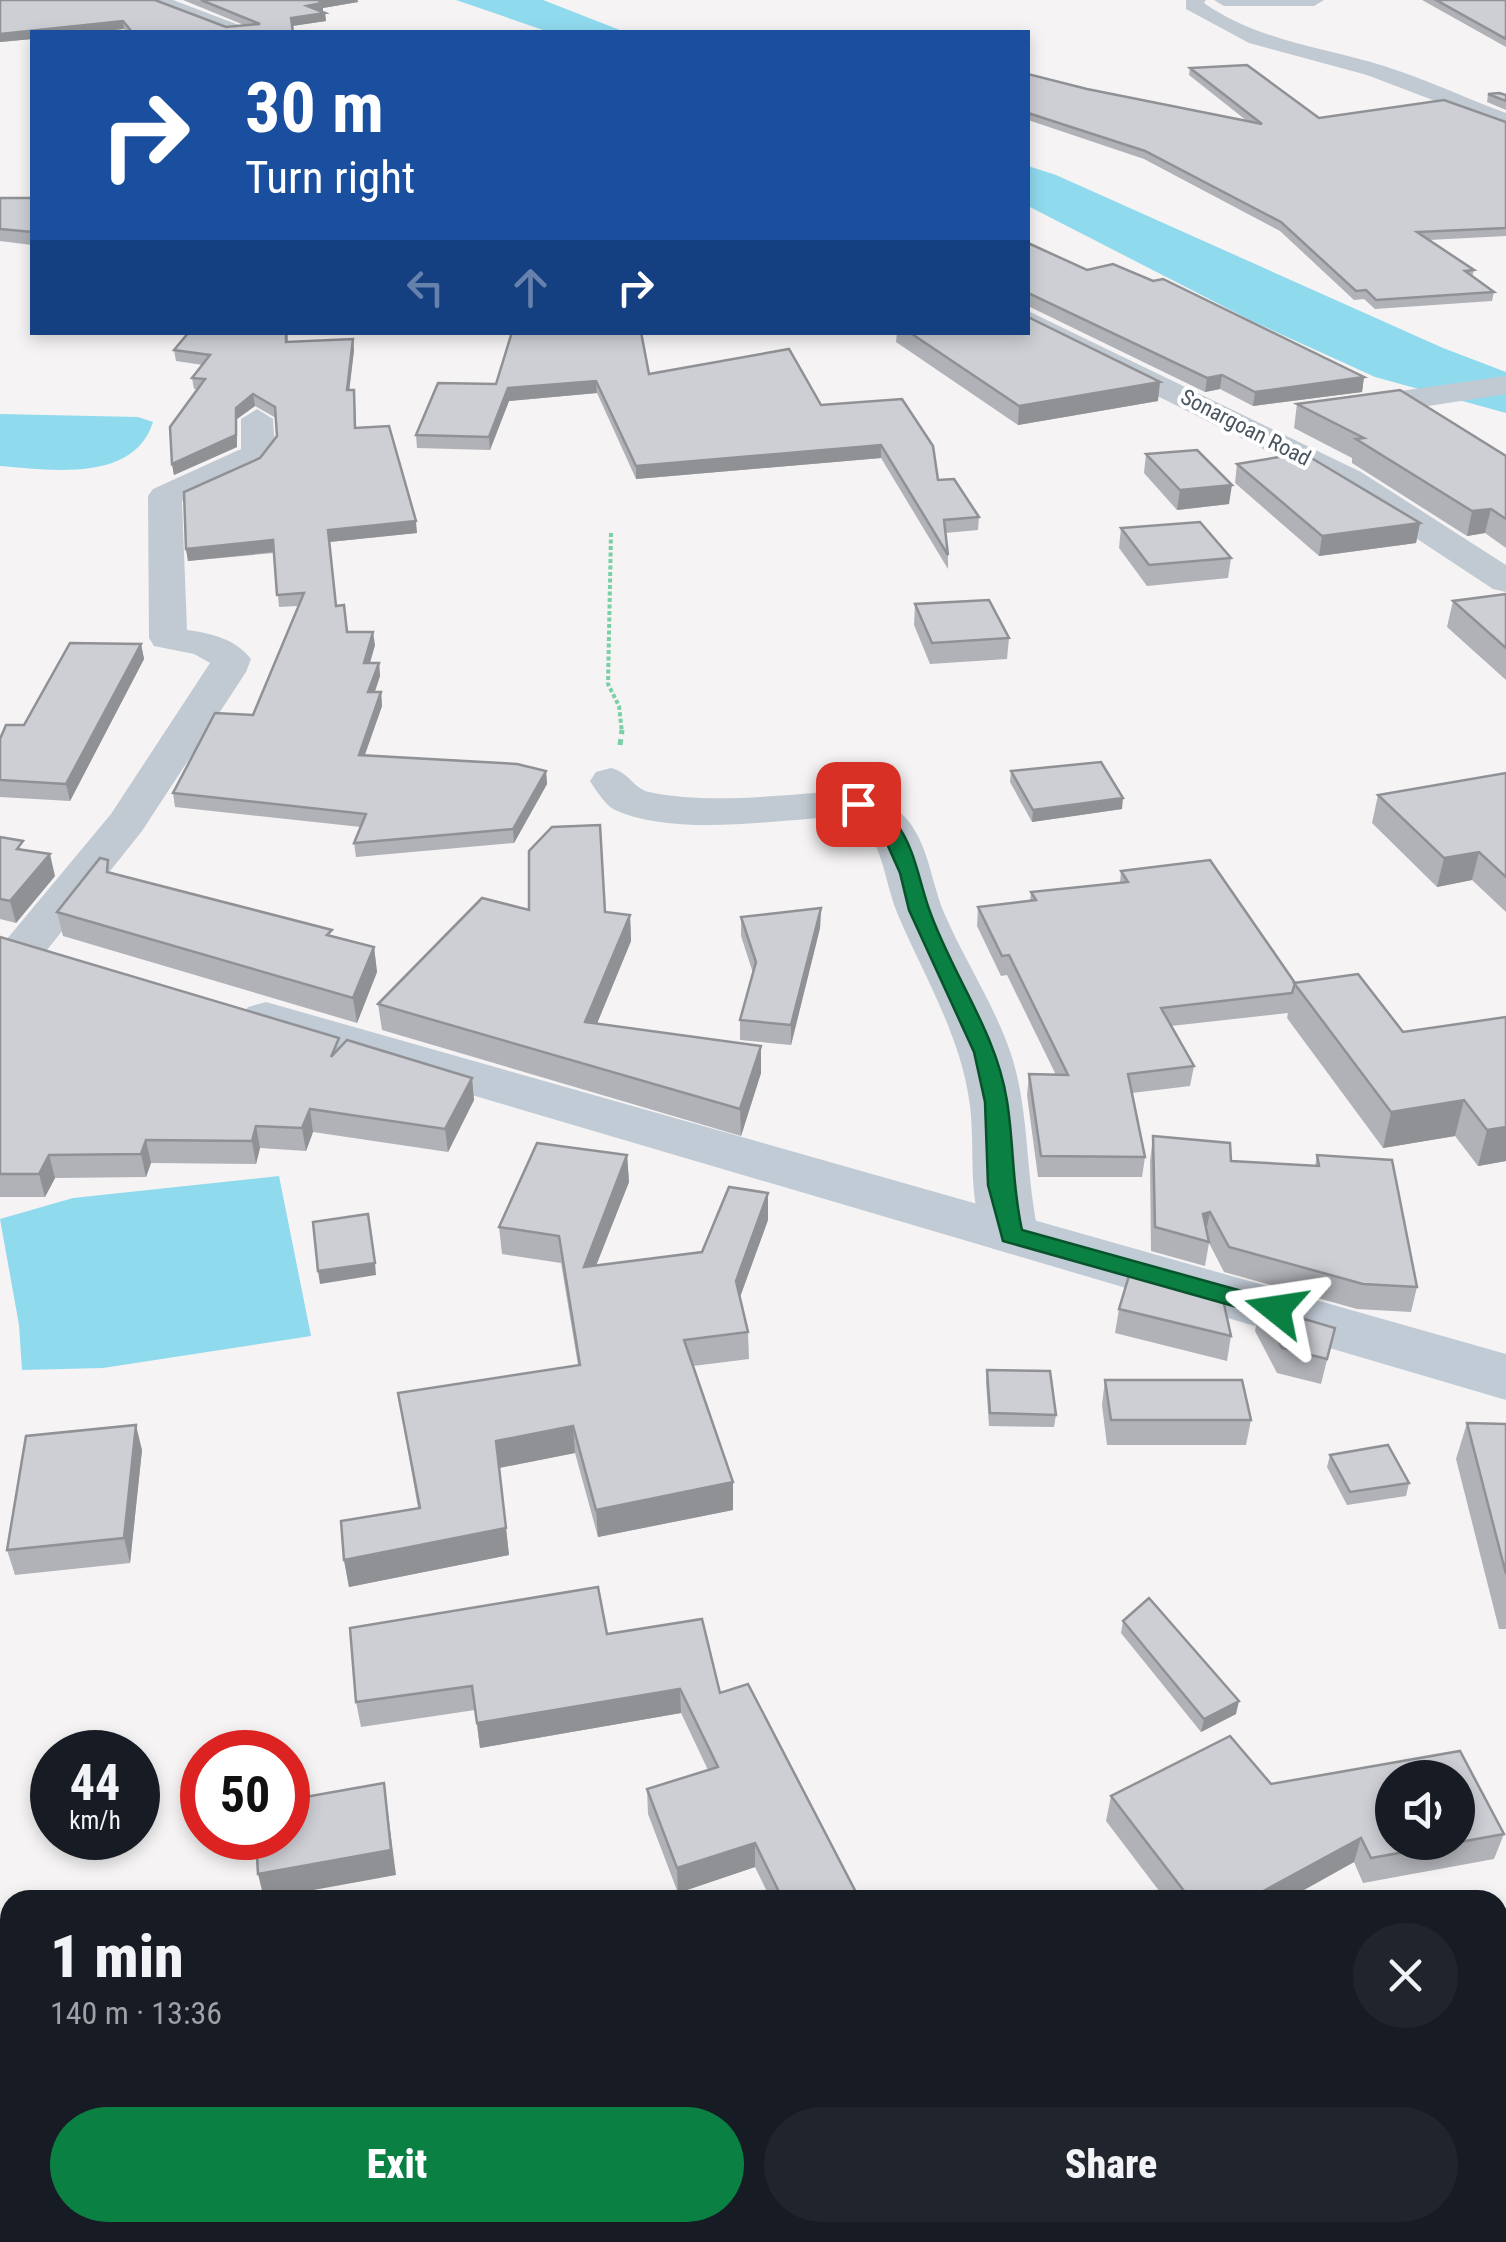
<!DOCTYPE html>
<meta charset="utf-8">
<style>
:root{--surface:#171b24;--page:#20242c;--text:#f1f3f6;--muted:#9ea1a6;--accent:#0b8043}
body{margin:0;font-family:"Roboto Condensed",sans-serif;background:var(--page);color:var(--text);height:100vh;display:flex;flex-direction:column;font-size:38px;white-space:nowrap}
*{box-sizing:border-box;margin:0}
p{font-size:32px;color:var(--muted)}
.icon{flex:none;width:55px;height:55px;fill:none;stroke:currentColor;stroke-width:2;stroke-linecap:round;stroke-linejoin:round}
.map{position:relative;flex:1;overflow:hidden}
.panel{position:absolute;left:0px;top:1890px;width:1508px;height:352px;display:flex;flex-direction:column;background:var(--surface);border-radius:30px 30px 0 0;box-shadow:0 5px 15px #0003}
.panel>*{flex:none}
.banner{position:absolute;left:30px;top:30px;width:1000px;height:305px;border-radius:0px;box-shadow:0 5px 15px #0003;background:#1a4fa0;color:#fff;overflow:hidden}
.fabs{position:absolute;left:1375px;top:1760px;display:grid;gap:20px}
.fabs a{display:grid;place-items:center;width:100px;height:100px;border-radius:50%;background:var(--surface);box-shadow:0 5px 15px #0003;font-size:50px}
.speed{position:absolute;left:30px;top:1730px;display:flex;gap:20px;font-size:50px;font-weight:700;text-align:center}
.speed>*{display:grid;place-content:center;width:130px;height:130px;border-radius:50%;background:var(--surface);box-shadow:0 5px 15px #0003;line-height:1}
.speed small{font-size:25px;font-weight:400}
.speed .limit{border:15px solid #d22;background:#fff;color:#111}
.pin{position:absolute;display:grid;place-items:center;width:85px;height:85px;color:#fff;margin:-42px;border-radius:20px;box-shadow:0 5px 15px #0006}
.me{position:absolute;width:110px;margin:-55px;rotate:285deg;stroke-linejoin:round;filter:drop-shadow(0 0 8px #0008)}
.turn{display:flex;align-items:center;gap:35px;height:210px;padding:0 50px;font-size:45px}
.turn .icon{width:130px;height:130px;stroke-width:2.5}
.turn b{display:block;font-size:70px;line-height:85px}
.lanes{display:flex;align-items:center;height:95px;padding:0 50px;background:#0003;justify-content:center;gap:50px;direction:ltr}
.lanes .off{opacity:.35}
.round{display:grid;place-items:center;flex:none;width:105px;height:105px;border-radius:52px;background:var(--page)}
.summary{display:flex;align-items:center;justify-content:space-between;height:170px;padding:0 50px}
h1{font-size:60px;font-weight:800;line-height:75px}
.primary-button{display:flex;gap:20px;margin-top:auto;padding:20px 50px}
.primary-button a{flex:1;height:115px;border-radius:60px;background:var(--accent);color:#fff;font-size:40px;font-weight:800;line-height:115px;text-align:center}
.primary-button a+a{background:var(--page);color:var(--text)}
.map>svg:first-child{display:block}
.water{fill:#90daee}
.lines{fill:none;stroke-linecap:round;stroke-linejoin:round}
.path-far1{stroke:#7ad0a6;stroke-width:4;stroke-dasharray:4 2.5;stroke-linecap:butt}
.path{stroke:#7ad0a6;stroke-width:5;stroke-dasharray:6 5;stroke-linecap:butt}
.minor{fill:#c1cad2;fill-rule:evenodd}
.secondary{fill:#c1cbd6;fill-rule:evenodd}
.wall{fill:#b0b2b7}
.shaded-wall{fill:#909195}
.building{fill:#cdcfd5;stroke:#909195;stroke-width:2.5;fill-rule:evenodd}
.route{fill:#0b8043;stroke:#07532c;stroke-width:2.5}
.labels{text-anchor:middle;stroke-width:8;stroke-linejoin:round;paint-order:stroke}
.far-street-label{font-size:22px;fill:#4a5661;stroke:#fff}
</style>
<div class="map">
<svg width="1506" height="2242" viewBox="0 0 1506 2242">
<rect width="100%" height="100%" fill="#f5f3f3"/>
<g class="water">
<polygon points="456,0 543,0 625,32 549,32"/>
<polygon points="1028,166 1056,175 1443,348 1506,372 1506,413 1375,377 1252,321 1028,206"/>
<path d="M0,414l138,3 15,5c-19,61 -103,48 -153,44z"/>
<polygon points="279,1176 311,1336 103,1368 22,1370 19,1325 0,1219 73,1198"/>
</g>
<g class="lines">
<polyline class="path-far1" points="611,533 608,684 619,706 622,733"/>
<polyline class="path" points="620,745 622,730"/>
<g class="minor">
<polygon points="143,0 173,0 257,32 228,32"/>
<path d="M1186,0h20l-2,3c54,38 119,44 180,63 42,13 81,32 122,47v15l-139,-53 -118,-32 -63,-34z"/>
<polygon points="1214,0 1324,0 1314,6 1224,6"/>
<polygon points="1028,311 1361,472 1506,565 1506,592 1493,589 1337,486 1028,331"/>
<polygon points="1506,376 1506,394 1344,419 1328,409 1344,399"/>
<path d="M257,409l16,10c0,9 3,24 1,32 -6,21 -72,42 -92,50l5,129c23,3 49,9 64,29l-5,13 -104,159 -99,124 -17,4 -17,-4 -7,-10 109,-131 99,-151 -16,-9 -40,-8 -5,-8 -1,-142 5,-7 88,-40v-30z"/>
<path d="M611,768c19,5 22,20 38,24 66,14 142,1 209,-2 16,4 34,14 46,26 25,26 27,68 41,99 20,46 50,91 66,139 19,58 14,121 28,181l-8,13 -20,6 -20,-6c-27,-44 -14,-100 -22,-149 -10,-66 -45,-123 -71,-184 -11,-26 -13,-54 -27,-79 -5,-8 -15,-14 -23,-20 -67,3 -171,22 -233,-6 -10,-5 -19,-20 -25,-29l6,-9z"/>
</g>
<polygon class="secondary" points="266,1002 1506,1354 1506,1400 248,1029 240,1018 248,1007"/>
</g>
<g class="wall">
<polygon points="0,0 226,27 244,25 183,0 358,0 358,2 323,8 323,11 321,12 325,13 326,21 292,26 293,32 127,32 124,29 93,32 32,32 32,39 0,42"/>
<polygon points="1422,0 1506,0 1506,47"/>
<polygon points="1190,68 1319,118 1506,122 1506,236 1429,240 1474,270 1472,277 1494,292 1492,301 1375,309 1364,299 1354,300 1280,231 1144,159 1028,120 1028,74 1087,89 1247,121 1189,75"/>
<polygon points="1488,94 1506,95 1506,110 1487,102"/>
<polygon points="0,198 32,198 32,245 0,241"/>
<polygon points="1028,243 1087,270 1364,377 1362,392 1253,406 1220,389 1205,392 1028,306"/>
<polygon points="1028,317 1158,401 1018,425 896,342 897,332 1028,332"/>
<polygon points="189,332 288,332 288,342 354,350 349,390 355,402 356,428 417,533 329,542 336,606 347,632 375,645 370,663 379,663 380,676 375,692 381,692 382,706 365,755 546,771 547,784 514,843 356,857 354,843 361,827 175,807 173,793 253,715 298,606 279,607 274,553 188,561 186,549 277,436 276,418 255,406 237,419 237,447 174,475 172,464 197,389 194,389 192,378 203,365 176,361 174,350"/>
<polygon points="649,374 821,405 938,480 979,517 978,530 945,533 948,555 948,569 881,458 636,479 597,393 509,401 490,450 417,448 416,435 496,384"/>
<polygon points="1297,404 1506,456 1506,548 1485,533 1467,536 1352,463 1352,458 1294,428"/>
<polygon points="1146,454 1229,504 1177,510 1144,473"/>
<polygon points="1237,464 1420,523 1416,543 1319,556 1235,483"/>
<polygon points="1121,528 1231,558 1228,578 1147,586 1119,548"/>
<polygon points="1506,594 1506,680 1447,627 1453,601"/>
<polygon points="915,604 1009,638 1007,659 930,664 914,625"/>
<polygon points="141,644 144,659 70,801 0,797 0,739 24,725"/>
<polygon points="1011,771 1122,809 1032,822 1010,782"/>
<polygon points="1506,773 1506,912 1472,880 1437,887 1372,823 1378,795"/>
<polygon points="0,837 25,851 55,876 16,923 0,919"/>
<polygon points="1121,871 1295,983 1403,1032 1506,1017 1506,1161 1478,1166 1455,1136 1383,1148 1287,1018 1288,1013 1171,1026 1194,1066 1190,1086 1132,1093 1145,1157 1142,1177 1038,1177 1027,1095 1029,1074 1056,1075 1007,975 1001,976 977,926 978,907 1030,901 1031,892 1120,883"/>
<polygon points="111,873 333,937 374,947 377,972 357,1023 63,936 57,912"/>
<polygon points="821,908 820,928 791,1045 740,1040 740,1020 753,973 741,936 741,917"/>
<polygon points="529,910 605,912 630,915 631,941 597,1023 761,1046 761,1073 741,1136 382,1030 378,1004"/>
<polygon points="0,937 340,1048 472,1078 474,1100 448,1152 313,1132 306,1151 260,1148 256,1164 151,1163 146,1177 55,1178 45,1197 0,1197"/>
<polygon points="1153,1136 1231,1161 1315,1166 1317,1155 1417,1287 1411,1312 1357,1309 1224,1272 1209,1243 1205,1266 1151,1251 1150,1161"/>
<polygon points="627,1155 629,1182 596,1265 702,1252 768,1220 740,1297 748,1332 749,1359 693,1366 733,1510 598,1537 575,1453 499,1468 509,1555 349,1587 344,1560 418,1508 398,1393 578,1365 561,1263 502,1254 499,1227"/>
<polygon points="1260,1306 1335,1328 1321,1384 1277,1373 1255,1331"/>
<polygon points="1119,1309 1231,1336 1227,1361 1115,1333"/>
<polygon points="987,1370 1056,1415 1054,1427 989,1426 986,1382"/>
<polygon points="1105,1380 1251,1420 1246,1445 1107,1445 1102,1405"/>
<polygon points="1467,1423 1506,1424 1506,1629 1499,1629 1456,1459"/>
<polygon points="142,1450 130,1563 15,1575 7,1550"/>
<polygon points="1330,1455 1409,1483 1406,1496 1347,1505 1327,1467"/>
<polygon points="1123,1621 1236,1714 1201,1732 1121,1633"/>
<polygon points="607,1634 720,1693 860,1900 771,1900 755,1867 678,1893 648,1814 647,1789 708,1770 681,1713 480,1748 475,1710 361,1727 356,1702"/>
<polygon points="1271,1784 1504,1834 1494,1859 1363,1883 1354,1862 1286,1900 1166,1900 1106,1821 1111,1796"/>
<polygon points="10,2170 10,2230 0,2231 0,2172"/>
<polygon points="1111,2232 1394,2232 1400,2242 1116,2242"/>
</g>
<g class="shaded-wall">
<polygon points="317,0 357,0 358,2 323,8 323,11 308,15 307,6"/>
<polygon points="325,13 326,21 292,26 291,18"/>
<polygon points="123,21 124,29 93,32 32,32 32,39 0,42 0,34"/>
<polygon points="353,339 354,350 348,401 347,390"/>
<polygon points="1222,375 1220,389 1205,392 1207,378"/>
<polygon points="1364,377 1362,392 1253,406 1255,392"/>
<polygon points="596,381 597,393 509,401 490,450 489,437 508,388"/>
<polygon points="1160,382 1158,401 1018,425 1019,406"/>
<polygon points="253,394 255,406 237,419 237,447 174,475 172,464 236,408"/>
<polygon points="881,445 881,458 636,479 636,466"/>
<polygon points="1232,485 1229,504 1177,510 1180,490"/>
<polygon points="1491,509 1485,533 1467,536 1472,511"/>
<polygon points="416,521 417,533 329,542 328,530"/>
<polygon points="1420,523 1416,543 1319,556 1322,536"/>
<polygon points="273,540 274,552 188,561 186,549"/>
<polygon points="373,632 375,645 366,676 364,663"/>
<polygon points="141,644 144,659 70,801 66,784"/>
<polygon points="379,663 380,676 370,705 368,692"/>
<polygon points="381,692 382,706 360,768 359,755"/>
<polygon points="546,771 547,784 514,843 513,829"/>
<polygon points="1123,798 1122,809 1032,822 1033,810"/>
<polygon points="1479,852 1472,880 1437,887 1444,858"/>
<polygon points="50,854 55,876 16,923 10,901"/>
<polygon points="821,908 820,928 791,1045 791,1025"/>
<polygon points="630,915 631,941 587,1048 585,1022"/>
<polygon points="374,947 377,972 357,1023 353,998"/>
<polygon points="761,1046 761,1073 741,1136 740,1109"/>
<polygon points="472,1078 474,1100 448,1152 445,1129"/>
<polygon points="1464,1100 1455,1136 1383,1148 1391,1112"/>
<polygon points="310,1109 313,1132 306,1151 302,1128"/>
<polygon points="256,1126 260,1148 256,1164 252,1141"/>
<polygon points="1506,1127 1506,1161 1478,1166 1487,1130"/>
<polygon points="146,1140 151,1163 146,1177 141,1154"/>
<polygon points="49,1155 55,1178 45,1197 39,1174"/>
<polygon points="627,1155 629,1182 585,1294 584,1267"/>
<polygon points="768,1193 768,1220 736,1308 736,1281"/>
<polygon points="1210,1212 1205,1236 1203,1214"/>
<polygon points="375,1263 376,1275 320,1284 318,1271"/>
<polygon points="136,1425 142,1450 130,1563 124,1538"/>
<polygon points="573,1426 575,1453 499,1468 496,1441"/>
<polygon points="733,1482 733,1510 598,1537 596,1510"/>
<polygon points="506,1528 509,1555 349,1587 344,1560"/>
<polygon points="680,1689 681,1713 480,1748 477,1723"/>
<polygon points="1239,1701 1236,1714 1201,1732 1204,1719"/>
<polygon points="384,1783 396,1875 264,1899 258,1874"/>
<polygon points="1361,1838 1354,1862 1286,1900 1247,1900"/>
<polygon points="755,1843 755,1867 678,1893 677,1868"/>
</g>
<g class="building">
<polygon points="0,0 155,0 226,27 260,24 201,0 318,0 322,3 307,6 325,13 291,18 293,32 132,32 123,21 0,34"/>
<polygon points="1436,0 1506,0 1506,39"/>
<polygon points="1247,65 1319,118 1444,100 1506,122 1506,228 1417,232 1474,270 1465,271 1494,292 1376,300 1366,290 1356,291 1281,222 1145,151 1028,113 1028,74 1087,89 1262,124 1190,68"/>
<polygon points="1499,93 1506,95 1506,101 1488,94"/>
<polygon points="0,198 32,198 32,232 0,229"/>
<polygon points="1028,243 1087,270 1113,264 1153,281 1163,279 1364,377 1255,392 1222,375 1207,378 1028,293"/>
<polygon points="1028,316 1028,317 1160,382 1019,406 909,332 1028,332"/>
<polygon points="189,332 286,332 286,342 353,339 347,390 354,390 355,428 389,426 416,521 328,530 336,606 344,605 347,632 373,632 364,663 379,663 368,692 381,692 359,755 517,764 546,771 513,829 354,843 366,814 173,793 215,713 253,715 304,593 277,595 273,540 186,549 184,492 260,458 277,436 275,407 253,394 236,408 236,435 172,464 170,427 205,379 192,378 210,355 174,350"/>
<polygon points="512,332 641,332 649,374 789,349 821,405 902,399 933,446 938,480 954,479 979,517 944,520 948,555 881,445 636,466 596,381 508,388 489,437 416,435 438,383 496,384"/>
<polygon points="1400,390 1506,456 1506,519 1491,509 1472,511 1356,439 1364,438 1297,404"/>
<polygon points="1197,450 1232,485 1180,490 1146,454"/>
<polygon points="1303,453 1420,523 1322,536 1237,464"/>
<polygon points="1200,522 1231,558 1149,565 1121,528"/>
<polygon points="1506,594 1506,648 1453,601"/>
<polygon points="989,600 1009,638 932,643 915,604"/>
<polygon points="70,643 141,644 66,784 0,780 0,739 6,725 24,725"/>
<polygon points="1101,762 1123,798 1033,810 1011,771"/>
<polygon points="1506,773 1506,877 1479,852 1444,858 1378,795"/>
<polygon points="600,825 605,912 630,915 585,1022 761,1046 740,1109 378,1004 482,898 529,910 529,851 552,827"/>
<polygon points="0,837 23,841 17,849 50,854 10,901 0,899"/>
<polygon points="100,858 108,860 107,872 332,930 327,935 374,947 353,998 57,912"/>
<polygon points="1210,860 1295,983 1292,993 1161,1008 1194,1066 1128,1074 1145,1157 1041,1156 1029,1074 1068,1075 1009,955 1002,956 978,907 1036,900 1031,892 1128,882 1121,871"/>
<polygon points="821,908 791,1025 740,1020 756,962 741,917"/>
<polygon points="0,937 339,1038 331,1057 347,1040 472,1078 445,1129 310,1109 302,1128 256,1126 252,1141 146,1140 141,1154 49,1155 39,1174 0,1174"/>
<polygon points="1358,974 1403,1032 1506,1017 1506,1127 1487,1130 1464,1100 1391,1112 1294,983"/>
<polygon points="1153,1136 1230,1143 1231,1161 1319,1166 1317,1155 1392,1160 1417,1287 1363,1284 1229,1247 1210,1212 1203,1214 1209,1242 1155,1227"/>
<polygon points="537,1143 627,1155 584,1267 702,1252 729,1187 768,1193 736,1281 748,1332 684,1340 733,1482 596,1510 573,1426 496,1441 506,1528 344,1560 341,1521 420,1508 398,1393 580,1365 559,1236 499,1227"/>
<polygon points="368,1214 375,1263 318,1271 313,1222"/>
<polygon points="1131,1269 1222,1295 1231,1336 1119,1309"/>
<polygon points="1260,1306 1335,1328 1327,1359 1282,1348"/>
<polygon points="987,1370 1050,1371 1056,1415 990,1413"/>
<polygon points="1105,1380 1242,1380 1251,1420 1111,1420"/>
<polygon points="1467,1423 1506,1424 1506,1574"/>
<polygon points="136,1425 124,1538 7,1550 26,1436"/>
<polygon points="1388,1445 1409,1483 1350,1492 1330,1455"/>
<polygon points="598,1587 607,1634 702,1619 720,1693 748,1684 860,1900 783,1900 755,1843 677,1868 647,1789 718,1767 680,1689 477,1723 472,1686 356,1702 350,1628"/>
<polygon points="1149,1598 1239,1701 1204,1719 1123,1621"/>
<path d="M1230,1736l41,48 189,-33 44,83 -133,24 -10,-20 -114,62h-56l-80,-104zM1392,1778h66v64h-66z"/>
<polygon points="384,1783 391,1850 258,1874 256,1838 288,1838 288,1800"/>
<polygon points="10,2170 10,2217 0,2218 0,2172"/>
<polygon points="596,2232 680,2232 682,2241 597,2242"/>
<polygon points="1128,2232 1394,2232 1400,2242 1133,2242"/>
</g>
<path class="route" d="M851,800c14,-3 37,12 45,23 19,25 23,58 33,86 23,66 67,122 78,192 7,43 5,86 15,129l263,73 4,6 -4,6 -9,3 -273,-77 -15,-56 -3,-83 -11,-50 -65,-142 -9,-37 -20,-45 -29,-21z"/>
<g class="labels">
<g class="far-street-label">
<text transform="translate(1246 427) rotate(27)" y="8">Sonargoan Road</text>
</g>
</g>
</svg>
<div class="fabs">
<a><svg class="icon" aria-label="sound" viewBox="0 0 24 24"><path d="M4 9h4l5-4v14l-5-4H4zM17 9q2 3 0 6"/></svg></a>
</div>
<div class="speed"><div>44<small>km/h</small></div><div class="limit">50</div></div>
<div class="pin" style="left:858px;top:804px;background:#d93025"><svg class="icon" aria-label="arrive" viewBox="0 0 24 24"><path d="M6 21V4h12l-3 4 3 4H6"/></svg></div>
<svg class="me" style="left:1276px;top:1309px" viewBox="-20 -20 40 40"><path d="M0-17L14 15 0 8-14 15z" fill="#0b8043" stroke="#fff" stroke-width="4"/></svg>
<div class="banner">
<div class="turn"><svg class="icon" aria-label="right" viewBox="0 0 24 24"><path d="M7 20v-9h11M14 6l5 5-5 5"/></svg><div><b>30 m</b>Turn right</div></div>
<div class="lanes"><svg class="icon off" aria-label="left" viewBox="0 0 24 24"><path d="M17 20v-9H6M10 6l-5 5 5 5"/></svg><svg class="icon off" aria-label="ahead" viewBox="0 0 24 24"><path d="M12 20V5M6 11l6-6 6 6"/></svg><svg class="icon" aria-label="right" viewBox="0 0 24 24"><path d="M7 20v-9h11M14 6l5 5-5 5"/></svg></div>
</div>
<section class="panel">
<div class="summary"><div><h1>1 min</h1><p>140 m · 13:36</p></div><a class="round"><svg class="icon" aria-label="close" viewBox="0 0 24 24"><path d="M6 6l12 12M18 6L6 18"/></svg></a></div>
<div class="primary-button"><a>Exit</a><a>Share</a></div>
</section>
</div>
